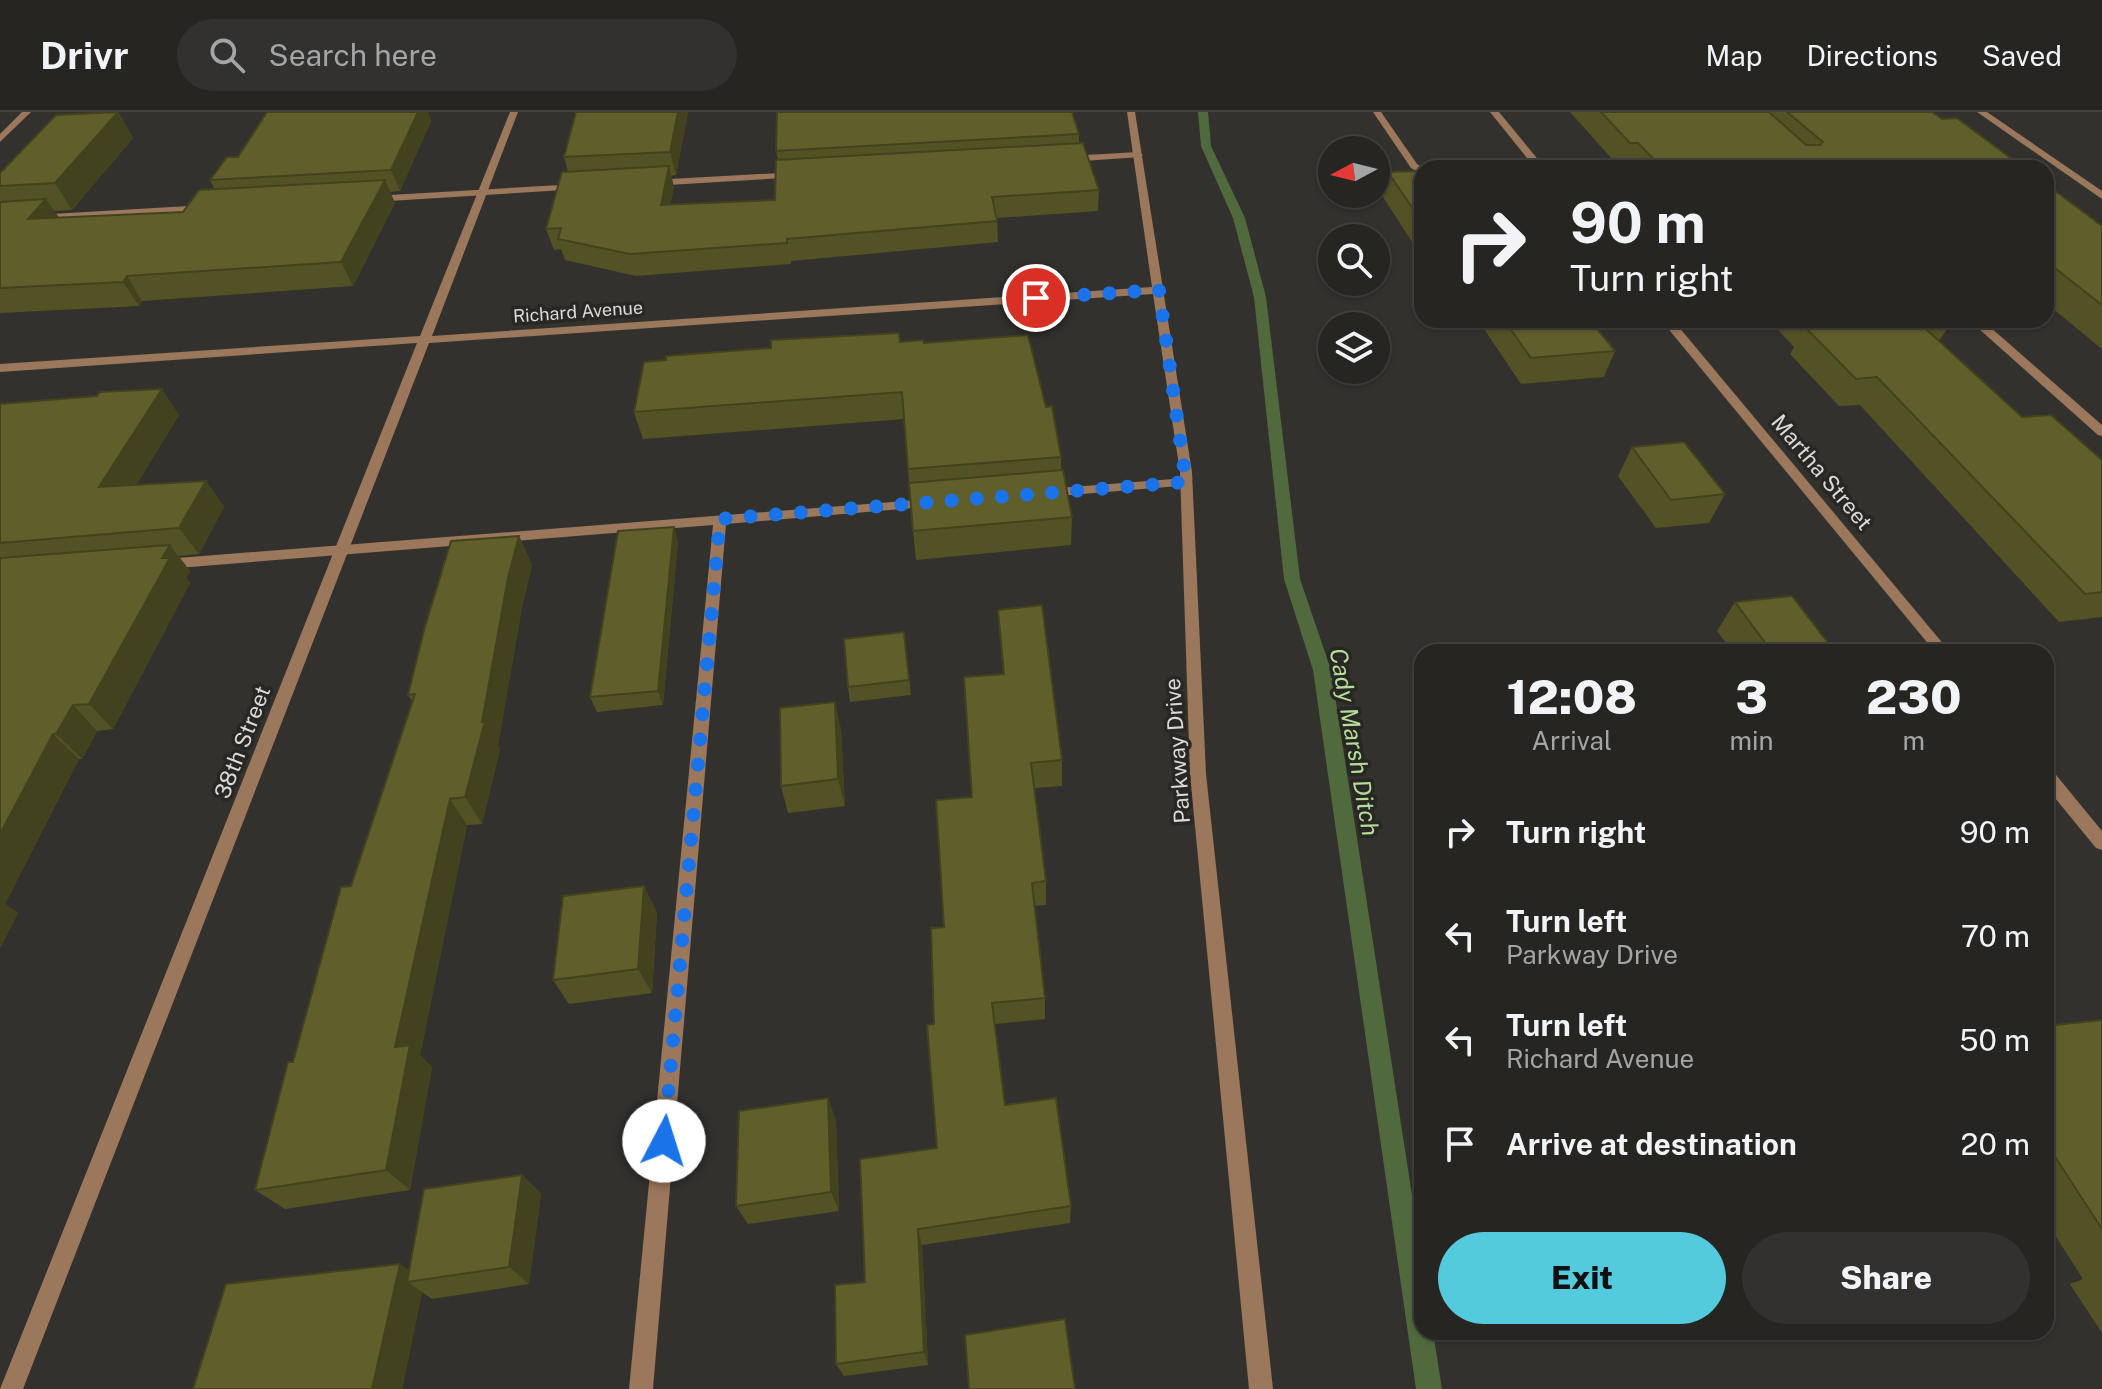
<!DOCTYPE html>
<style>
:root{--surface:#262522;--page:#32312f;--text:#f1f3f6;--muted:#a4a5a5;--line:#424240;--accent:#53cbdc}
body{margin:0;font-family:"Public Sans",sans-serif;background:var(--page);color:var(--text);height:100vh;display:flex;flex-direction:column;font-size:30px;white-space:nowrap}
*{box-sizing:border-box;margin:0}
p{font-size:26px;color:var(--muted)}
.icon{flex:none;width:44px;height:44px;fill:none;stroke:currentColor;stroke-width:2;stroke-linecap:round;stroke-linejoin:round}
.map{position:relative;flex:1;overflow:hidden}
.details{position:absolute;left:1414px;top:532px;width:640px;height:696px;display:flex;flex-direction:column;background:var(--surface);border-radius:24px;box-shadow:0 2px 6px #0004,0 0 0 2px var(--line)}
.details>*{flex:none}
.top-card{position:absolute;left:1414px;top:48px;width:640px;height:168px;border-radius:24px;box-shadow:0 2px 6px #0004,0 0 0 2px var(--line);background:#262522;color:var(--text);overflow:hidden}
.needle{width:52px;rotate:263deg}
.buttons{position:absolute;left:1318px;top:24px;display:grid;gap:16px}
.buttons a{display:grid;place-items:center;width:72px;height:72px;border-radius:50%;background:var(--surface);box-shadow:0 2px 6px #0004,0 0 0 2px var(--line);font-size:40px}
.pin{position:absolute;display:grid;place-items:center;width:68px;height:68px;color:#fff;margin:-34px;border:4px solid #fff;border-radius:50%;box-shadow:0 2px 8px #0007}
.me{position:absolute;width:88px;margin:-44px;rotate:5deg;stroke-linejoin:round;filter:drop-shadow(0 0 6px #0008)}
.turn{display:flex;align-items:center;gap:28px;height:168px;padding:0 24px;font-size:36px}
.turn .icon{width:104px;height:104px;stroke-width:2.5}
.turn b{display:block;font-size:56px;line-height:68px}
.eta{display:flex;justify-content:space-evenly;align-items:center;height:136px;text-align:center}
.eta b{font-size:48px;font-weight:800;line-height:56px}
.cta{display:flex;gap:16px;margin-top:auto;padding:16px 24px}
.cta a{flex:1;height:92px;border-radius:48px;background:var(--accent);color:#111;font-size:32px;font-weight:800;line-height:92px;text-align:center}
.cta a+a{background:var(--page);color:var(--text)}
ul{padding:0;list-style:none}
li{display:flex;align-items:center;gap:24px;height:104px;padding:0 24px}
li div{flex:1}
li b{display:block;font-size:30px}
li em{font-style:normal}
header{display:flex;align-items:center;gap:48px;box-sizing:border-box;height:112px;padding:0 40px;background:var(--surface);border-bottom:2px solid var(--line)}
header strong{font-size:38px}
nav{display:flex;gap:44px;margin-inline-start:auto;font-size:28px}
.search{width:560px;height:72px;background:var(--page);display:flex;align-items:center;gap:20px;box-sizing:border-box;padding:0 28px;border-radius:44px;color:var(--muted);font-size:30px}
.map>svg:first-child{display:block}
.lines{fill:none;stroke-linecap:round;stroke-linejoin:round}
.stream{fill:#506a3e;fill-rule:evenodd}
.service{fill:#9b775b;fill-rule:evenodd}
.minor{fill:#9b775b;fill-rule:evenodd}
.wall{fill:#535225}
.shaded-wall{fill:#43421e}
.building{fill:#605f2b;stroke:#43421e;stroke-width:2}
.route{stroke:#1a73e8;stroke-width:14;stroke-dasharray:0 25.2}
.labels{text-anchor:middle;stroke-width:7;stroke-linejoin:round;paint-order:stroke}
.far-street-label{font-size:18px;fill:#dbdad8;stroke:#292724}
.street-label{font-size:22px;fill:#dbdad8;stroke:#292724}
.water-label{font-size:24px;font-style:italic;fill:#b4de98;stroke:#292724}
</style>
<header>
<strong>Drivr</strong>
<div class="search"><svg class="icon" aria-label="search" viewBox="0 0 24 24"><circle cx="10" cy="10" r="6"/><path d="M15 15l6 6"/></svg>Search here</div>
<nav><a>Map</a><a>Directions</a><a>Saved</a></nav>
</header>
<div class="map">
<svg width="2102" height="1277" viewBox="0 0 2102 1277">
<rect width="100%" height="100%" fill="#33312e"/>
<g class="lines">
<polygon class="stream" points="1198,0 1208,0 1211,34 1245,106 1266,185 1300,467 1331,558 1422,1148 1422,1220 1433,1220 1442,1277 1416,1277 1313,558 1284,467 1254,185 1233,106 1201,34"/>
<g class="service">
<polygon points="1373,0 1381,0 1417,52 1424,56 1422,62 1411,56"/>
<polygon points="1138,40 1143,43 1141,45 1068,50 1063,47 1068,44"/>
<polygon points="797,60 800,61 800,65 652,74 647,71 652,68"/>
<polygon points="577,72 582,75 580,77 373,90 368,87 373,84"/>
<polygon points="206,93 211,96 210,98 0,111 0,105"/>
<polygon points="1969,208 1982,208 2102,313 2102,324 2098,323"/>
<polygon points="1186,366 1191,367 1191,373 1046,385 1039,381 1046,377"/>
<polygon points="931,387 938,391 936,394 726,412 653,1277 629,1277 713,413 165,457 158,452 165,447"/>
</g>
<g class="minor">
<polygon points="22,0 31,0 0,30 0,22"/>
<polygon points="510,0 518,0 432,224 1152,175 1127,0 1135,0 1192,360 1206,662 1273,1277 1249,1277 1190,662 1180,360 1153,182 429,231 23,1277 0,1277 417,231 0,260 0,252 420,224"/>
<polygon points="1490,0 1499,0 1545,56 1535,56"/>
<polygon points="1977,0 1987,0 2102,79 2102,87"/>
<polygon points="1661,208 1673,208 1950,540 1935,540"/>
<polygon points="2046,657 2052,658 2102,719 2102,738 2096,736 2046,675"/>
</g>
</g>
<g class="wall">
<polygon points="118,0 133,26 72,98 54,99 59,106 183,100 215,78 210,68 238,45 267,0 428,0 431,9 400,79 390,80 395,91 353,174 142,189 139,194 0,201 0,61"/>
<polygon points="576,0 688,0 676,63 671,64 674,75 670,93 775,88 778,48 776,39 1079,22 1079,31 1099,78 1098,99 997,106 998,130 791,149 791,152 636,164 565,148 561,137 554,138 546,117 568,60 564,45"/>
<polygon points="1570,0 1932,0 2024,56 1620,56"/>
<polygon points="1422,59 1422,145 1383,85 1388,60"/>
<polygon points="2046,72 2102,114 2102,237 2046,191"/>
<polygon points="1478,208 1590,208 1615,239 1604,265 1521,272"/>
<polygon points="1769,208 1953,208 1939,229 2022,305 2102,348 2102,505 2059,510 1860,293 1839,294 1790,242 1794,235"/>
<polygon points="900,230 924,231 1046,295 1061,345 1061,358 1072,405 1071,433 916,448 913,419 904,307 643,327 634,300 666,248"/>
<polygon points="0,292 179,303 136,373 206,369 224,395 199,442 178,444 190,459 186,466 190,471 113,617 97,619 82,647 79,647 5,792 18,801 0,836"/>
<polygon points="1632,335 1725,382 1709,411 1656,416 1618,364"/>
<polygon points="674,415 678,430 663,593 597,600 590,585"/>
<polygon points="519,424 532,453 522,495 498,633 500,637 482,712 467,713 420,943 432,955 410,1078 285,1097 255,1078 293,950 412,589 408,583"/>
<polygon points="1735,490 1835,540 1733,540 1717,519"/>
<polygon points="998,498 1062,648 1062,674 1035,676 1046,769 1046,793 1034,794 1045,886 1045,907 995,912 1005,993 1071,1094 1070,1111 922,1133 928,1253 844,1264 836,1252 865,1170 937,1036 934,912 944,815 972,685 1003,562"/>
<polygon points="904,520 911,583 850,590 848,575"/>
<polygon points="841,617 845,694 788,701 781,674"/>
<polygon points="657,800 652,881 569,892 553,868"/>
<polygon points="2102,908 2102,1221 2070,1172 2083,1167 2046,1109 2046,914"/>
<polygon points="836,1008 839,1099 748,1112 736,1094"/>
<polygon points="522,1063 541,1082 529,1172 432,1187 422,1180 402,1277 193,1277 409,1159"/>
</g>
<g class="shaded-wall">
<polygon points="118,0 133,26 72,98 55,71"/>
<polygon points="418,0 428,0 431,9 400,79 391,58"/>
<polygon points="678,0 688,0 676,63 670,40"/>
<polygon points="669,54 674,75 666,114 661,93"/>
<polygon points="385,68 395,91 353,174 341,150"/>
<polygon points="46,87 62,110 28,107"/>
<polygon points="127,164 142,189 139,194 123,170"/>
<polygon points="162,277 179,303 119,401 99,375"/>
<polygon points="206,369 224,395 199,442 179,416"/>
<polygon points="674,415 678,430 663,593 658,579"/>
<polygon points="519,424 532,453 522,495 498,633 500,637 482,712 465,685 482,610 508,466"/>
<polygon points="170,433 190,459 186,466 190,471 113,617 89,592"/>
<polygon points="835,590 841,617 845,694 838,667"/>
<polygon points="73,593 97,619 82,647 56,622"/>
<polygon points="53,622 79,647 5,792 18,801 0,836 0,722"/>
<polygon points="450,687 467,713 420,943 432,955 410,1078 386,1058 395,935"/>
<polygon points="644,774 657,800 652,881 638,857"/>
<polygon points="828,986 836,1008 839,1099 831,1080"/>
<polygon points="522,1063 541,1082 529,1172 509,1155"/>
<polygon points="918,1117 922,1133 928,1253 924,1240"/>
<polygon points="400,1152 423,1168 407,1170 422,1180 402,1277 372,1277"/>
</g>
<g class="building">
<polygon points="118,0 55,71 0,74 0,61 56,3"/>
<polygon points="267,0 418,0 391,58 210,68 227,45 238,45"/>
<polygon points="576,0 678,0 670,40 564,45"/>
<polygon points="777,0 1072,0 1079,22 776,39"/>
<polygon points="1601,0 1769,0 1806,33 1820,33 1823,30 1787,0 1932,0 1942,7 1957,6 2024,56 1662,56 1638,31 1630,31"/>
<polygon points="1083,31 1099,78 992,85 997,109 787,127 787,131 630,142 558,127 561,116 546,117 562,60 669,54 661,93 775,88 776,48"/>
<polygon points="1422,59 1422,110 1388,60"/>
<polygon points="385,68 341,150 127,164 123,170 0,176 0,90 46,87 28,107 183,100 199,78"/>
<polygon points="2046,72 2102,114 2102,193 2046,149"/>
<polygon points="1504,208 1590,208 1615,239 1531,246"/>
<polygon points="1809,208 1916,208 2022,305 2051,303 2102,348 2102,480 2085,482 1877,265 1856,267 1805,215 1815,214"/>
<polygon points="899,221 900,230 923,228 924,231 1028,223 1046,295 1052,294 1061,345 908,357 902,280 634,300 644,250 666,248 666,244 771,236 771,228"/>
<polygon points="162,277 99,375 206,369 179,416 0,431 0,292 97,284 100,280"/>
<polygon points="1684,330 1725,382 1671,388 1632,335"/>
<polygon points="1063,358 1072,405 913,419 909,371"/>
<polygon points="674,415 658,579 590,585 618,419"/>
<polygon points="519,424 508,466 482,610 485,609 465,685 450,687 395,935 410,933 386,1058 255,1078 288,950 293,950 341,775 351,774 415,582 408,583 424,518 451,429"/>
<polygon points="170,433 162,446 170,446 89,592 73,593 56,622 53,622 0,722 0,446"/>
<polygon points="1792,484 1835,540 1772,540 1735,490"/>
<polygon points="1042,493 1062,648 1031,651 1046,769 1032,771 1045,886 992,891 1005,993 1056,986 1071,1094 918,1117 924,1240 836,1252 835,1173 865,1170 860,1047 937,1036 927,913 934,912 931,816 944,815 936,688 972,685 964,565 1004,562 998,498"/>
<polygon points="904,520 909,568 848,575 844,527"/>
<polygon points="835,590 838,667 781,674 780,596"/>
<polygon points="644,774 638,857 553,868 563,784"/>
<polygon points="2102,908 2102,1117 2046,1031 2046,914"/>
<polygon points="828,986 831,1080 736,1094 739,999"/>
<polygon points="522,1063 509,1155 407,1170 424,1077"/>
<polygon points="400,1152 372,1277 193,1277 226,1172"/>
<polygon points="1065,1207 1075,1277 969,1277 965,1223"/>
</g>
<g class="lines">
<polyline class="route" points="664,1029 720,407 1186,370 1159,178 1036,186"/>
</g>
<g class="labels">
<g class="far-street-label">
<text transform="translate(578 200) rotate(-4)" y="6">Richard Avenue</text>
</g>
<g class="street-label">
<text transform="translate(1822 360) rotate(50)" y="8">Martha Street</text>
<text transform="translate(242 630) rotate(-69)" y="8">38th Street</text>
<text transform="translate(1177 639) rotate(-94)" y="8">Parkway Drive</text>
</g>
<g class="water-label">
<text transform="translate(1354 630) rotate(80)" y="8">Cady Marsh Ditch</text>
</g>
</g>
</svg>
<div class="buttons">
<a><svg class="needle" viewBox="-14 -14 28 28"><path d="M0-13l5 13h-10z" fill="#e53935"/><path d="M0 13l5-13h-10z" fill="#a4a5a5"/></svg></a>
<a><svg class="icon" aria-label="search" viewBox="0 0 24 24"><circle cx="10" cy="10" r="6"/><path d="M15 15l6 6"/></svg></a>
<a><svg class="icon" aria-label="layers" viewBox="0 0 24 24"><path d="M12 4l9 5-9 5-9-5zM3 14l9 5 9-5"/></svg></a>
</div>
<div class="pin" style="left:1036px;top:186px;background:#d93025"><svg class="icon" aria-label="arrive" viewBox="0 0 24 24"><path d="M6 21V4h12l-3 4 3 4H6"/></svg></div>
<svg class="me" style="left:664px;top:1029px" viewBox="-20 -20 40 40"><circle r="19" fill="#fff"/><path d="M0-13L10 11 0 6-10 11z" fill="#1a73e8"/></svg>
<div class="top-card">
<div class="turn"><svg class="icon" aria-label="right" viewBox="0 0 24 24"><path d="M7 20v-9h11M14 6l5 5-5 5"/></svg><div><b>90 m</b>Turn right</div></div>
</div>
<section class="details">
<div class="eta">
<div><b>12:08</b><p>Arrival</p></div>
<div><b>3</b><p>min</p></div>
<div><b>230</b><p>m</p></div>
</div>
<ul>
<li><svg class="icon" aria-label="right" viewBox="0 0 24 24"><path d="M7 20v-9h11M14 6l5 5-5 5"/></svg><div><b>Turn right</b></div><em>90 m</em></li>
<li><svg class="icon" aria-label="left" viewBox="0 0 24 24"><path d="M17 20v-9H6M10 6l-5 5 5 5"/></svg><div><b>Turn left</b><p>Parkway Drive</p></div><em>70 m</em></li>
<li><svg class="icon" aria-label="left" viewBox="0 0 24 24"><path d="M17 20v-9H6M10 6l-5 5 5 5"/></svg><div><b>Turn left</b><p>Richard Avenue</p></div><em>50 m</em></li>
<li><svg class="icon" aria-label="arrive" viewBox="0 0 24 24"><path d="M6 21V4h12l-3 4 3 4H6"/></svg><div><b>Arrive at destination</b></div><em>20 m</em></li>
</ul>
<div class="cta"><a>Exit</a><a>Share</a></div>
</section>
</div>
